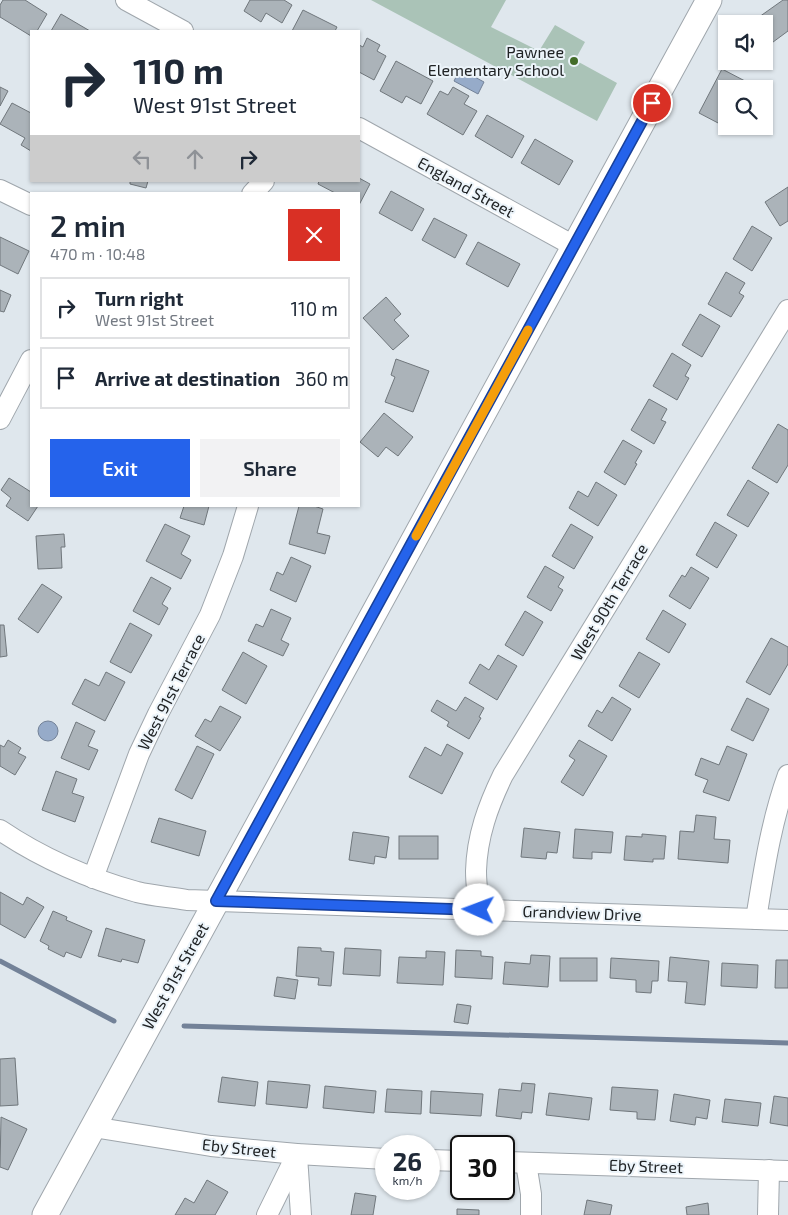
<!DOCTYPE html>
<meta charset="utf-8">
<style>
:root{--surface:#fff;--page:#f2f2f3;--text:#1f2937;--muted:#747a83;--line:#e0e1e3;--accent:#2563eb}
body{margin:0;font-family:"Exo 2",sans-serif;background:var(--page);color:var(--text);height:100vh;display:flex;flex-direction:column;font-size:19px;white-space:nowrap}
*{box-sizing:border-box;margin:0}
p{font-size:16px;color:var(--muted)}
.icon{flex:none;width:28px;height:28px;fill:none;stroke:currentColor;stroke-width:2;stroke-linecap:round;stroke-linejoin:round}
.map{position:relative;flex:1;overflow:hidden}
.sheet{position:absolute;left:30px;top:192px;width:330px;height:315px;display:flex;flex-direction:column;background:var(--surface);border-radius:0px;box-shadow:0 1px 4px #0004}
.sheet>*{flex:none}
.guide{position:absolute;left:30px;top:30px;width:330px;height:152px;border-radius:0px;box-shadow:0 1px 4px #0004;background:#fff;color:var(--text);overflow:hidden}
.buttons{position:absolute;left:718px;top:15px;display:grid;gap:10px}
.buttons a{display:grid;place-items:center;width:55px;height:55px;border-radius:0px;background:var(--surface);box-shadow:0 1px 4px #0004;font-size:25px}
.speed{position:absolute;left:375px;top:1135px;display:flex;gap:10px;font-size:25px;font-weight:700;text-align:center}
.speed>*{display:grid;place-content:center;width:65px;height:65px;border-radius:50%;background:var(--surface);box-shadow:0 1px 4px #0004;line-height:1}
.speed small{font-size:12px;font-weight:400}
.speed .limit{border:2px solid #111;border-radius:8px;background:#fff;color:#111}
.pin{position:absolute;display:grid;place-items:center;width:42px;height:42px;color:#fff;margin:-21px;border:2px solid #fff;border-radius:50%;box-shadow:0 1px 5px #0007}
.me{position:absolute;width:55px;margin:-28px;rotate:272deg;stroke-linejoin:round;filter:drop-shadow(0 0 4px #0008)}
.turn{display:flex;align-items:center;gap:18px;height:105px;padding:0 20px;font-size:22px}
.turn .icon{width:65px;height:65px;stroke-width:2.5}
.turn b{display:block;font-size:35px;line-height:42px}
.lanes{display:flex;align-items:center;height:48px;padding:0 20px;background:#0003;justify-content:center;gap:25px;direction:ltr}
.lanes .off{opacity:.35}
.round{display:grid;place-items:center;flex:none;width:52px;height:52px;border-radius:0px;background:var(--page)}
.head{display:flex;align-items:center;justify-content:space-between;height:85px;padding:0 20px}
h1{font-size:30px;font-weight:600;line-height:38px}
.primary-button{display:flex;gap:10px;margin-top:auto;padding:10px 20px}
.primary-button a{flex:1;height:58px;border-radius:0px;background:var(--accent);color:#fff;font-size:20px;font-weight:600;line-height:58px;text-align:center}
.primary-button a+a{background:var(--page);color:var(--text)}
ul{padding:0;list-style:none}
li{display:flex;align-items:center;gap:15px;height:62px;margin:0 10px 8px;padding:0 10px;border:2px solid var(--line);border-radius:0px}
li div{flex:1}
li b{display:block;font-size:19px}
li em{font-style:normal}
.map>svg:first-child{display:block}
.green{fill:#aac3b7}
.water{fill:#96abc9;stroke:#738298}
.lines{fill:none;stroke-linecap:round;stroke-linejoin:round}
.stream{stroke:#738298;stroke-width:5}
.building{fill:#abb3b9;stroke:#70777c}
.minor-casing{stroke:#9fa6ac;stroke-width:22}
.tertiary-casing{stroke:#9fa6ac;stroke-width:27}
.minor{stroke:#fff;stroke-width:20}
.tertiary{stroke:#fff;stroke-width:25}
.route-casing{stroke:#184099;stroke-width:12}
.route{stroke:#2563eb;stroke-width:9}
.slow{stroke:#f59e0b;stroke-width:9}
.poi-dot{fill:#436c28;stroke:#ecf4fa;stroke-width:2}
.labels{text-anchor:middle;stroke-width:4;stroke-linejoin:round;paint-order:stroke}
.poi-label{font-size:16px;fill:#202325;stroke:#ecf4fa;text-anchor:end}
.street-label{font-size:16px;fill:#202325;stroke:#ecf4fa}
</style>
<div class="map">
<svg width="788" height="1215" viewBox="0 0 788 1215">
<rect width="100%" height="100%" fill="#dfe7ed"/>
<polygon class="green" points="371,0 506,0 491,27 539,51 555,25 585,42 575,60 617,83 597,121"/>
<g class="water">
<polygon points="460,69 484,82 478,94 454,81"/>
<circle cx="48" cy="731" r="10"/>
</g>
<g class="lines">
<g class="stream">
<polyline points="0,961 114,1021"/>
<polyline points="184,1026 788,1043"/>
</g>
</g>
<g class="building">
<polygon points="3,0 25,0 47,14 37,31 31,31 31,36 0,17 0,5"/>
<polygon points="250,0 284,0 292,5 282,23 266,13 261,22 244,11"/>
<polygon points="783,0 788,0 788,31 769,45 764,38 764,24 753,24 752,22"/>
<polygon points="303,10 337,27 335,31 292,31"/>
<polygon points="61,14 90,31 51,31"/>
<polygon points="367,38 380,45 377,51 386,56 374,80 359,72 359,45 363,47"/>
<polygon points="396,61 433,81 421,104 406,96 402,103 380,91"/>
<polygon points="722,69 745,81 742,89 726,89 726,111 720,124 699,113"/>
<polygon points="0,87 8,91 0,106"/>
<polygon points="453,87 469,96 464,104 477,111 463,135 427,114 440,91 448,95"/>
<polygon points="12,103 31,113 31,151 21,145 25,138 0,124"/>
<polygon points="487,115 524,136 512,158 475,136"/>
<polygon points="535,139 573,161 559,185 521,163"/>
<polygon points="359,178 370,184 359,205 359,194 337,194 318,184 319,181 359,181"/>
<polygon points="130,181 148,181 146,188 130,184"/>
<polygon points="788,187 788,221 780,226 765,202"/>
<polygon points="391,191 424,209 412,231 379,213"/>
<polygon points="434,218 467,235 455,258 422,240"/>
<polygon points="752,226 772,238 752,271 733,259"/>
<polygon points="0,237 29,251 18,274 0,265"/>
<polygon points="478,242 520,264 508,287 466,264"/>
<polygon points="726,272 745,283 739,293 744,296 731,317 708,304"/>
<polygon points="0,290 11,295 4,312 0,311"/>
<polygon points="386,297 401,314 394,320 409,336 393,350 363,318"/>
<polygon points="700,314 720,326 702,357 682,345"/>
<polygon points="672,353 691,365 685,376 689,378 677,400 653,386"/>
<polygon points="396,359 429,371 413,412 385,402 395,377 391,375"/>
<polygon points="649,399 667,409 661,420 666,422 654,444 631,430"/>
<polygon points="384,413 413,437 398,456 386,447 378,457 360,442"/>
<polygon points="778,424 788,430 788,465 777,483 752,468"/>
<polygon points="623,440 642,451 635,463 637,464 625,485 604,472"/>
<polygon points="9,478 31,492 31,506 38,506 28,521 6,506 11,498 1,490"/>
<polygon points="748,480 769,493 748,527 727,515"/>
<polygon points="596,482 617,495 598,526 569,508 578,491 588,497"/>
<polygon points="184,506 209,506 204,525 180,518"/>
<polygon points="299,506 314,506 323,509 317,533 330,536 325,554 289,544"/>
<polygon points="715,522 737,535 717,568 696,555"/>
<polygon points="165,524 190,536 181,554 191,560 181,579 146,561"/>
<polygon points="571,524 593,537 574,569 552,556"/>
<polygon points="64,534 65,547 61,547 62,568 38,569 36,536"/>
<polygon points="291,557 311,566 296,602 270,590 277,572 283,575"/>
<polygon points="545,566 564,577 558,587 563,590 551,611 527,597"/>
<polygon points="691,567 709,578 690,609 669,596 682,575 685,577"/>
<polygon points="151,577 171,588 162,604 168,608 159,625 133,611"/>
<polygon points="42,584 62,597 38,633 18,619"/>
<polygon points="271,609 291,618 281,640 289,644 283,656 248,641 256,624 263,627"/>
<polygon points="663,610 686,624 669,653 646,639"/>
<polygon points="525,611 543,622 523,656 505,645"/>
<polygon points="130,623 152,635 131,673 110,662"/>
<polygon points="0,625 4,625 7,656 0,657"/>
<polygon points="771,638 788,647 788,664 770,695 746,682"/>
<polygon points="243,652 267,666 246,704 222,690"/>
<polygon points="639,652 660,664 639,698 619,686"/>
<polygon points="498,655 517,666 497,700 469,683 480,664 489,670"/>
<polygon points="106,672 125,682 105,721 72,704 85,679 99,686"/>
<polygon points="465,697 484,708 479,717 481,718 469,739 447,726 449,722 431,711 437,700 456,711"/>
<polygon points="612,697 631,709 612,741 588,726 597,710 602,713"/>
<polygon points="747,698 769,709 753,741 731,730"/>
<polygon points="220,706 241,717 220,751 195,736 205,719 211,722"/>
<polygon points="76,722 95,731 88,746 98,750 89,770 61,758"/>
<polygon points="8,740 21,748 18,753 26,757 15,775 0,766 0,745 4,747"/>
<polygon points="579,740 607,756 583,796 561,782 575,760 569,756"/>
<polygon points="447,744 463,753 442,794 409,777 425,747 441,756"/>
<polygon points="197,746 214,754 192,799 175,790"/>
<polygon points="727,746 747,754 729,801 703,792 708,780 695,775 701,758 719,765"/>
<polygon points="56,771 77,779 72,793 84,797 75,822 42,810"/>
<polygon points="696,815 716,817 714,839 730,840 728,863 678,859 680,831 694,832"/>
<polygon points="159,818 206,831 199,856 151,842"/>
<polygon points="524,828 560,832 557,853 547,852 546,859 521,857"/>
<polygon points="575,829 613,832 611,853 592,852 592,859 573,858"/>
<polygon points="353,832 389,837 386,858 375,856 374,864 349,860"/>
<polygon points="642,834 666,836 664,859 653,859 653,862 624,860 626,836 642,837"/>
<rect x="399" y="836" width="39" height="23"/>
<polygon points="0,892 23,905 27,897 44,907 25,938 0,924"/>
<polygon points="53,911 67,917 66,920 92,931 81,958 66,952 64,957 48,949 49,946 40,941"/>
<polygon points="106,928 145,940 138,963 122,959 121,962 98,956"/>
<polygon points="298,947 321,948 321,951 334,952 331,986 318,985 319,978 296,976"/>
<polygon points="345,948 381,950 380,976 343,974"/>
<polygon points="456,950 481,951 481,956 493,957 492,979 455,977"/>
<polygon points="426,951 445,952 443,985 397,983 399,957 426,958"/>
<polygon points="531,955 550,956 548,987 503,984 505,962 530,964"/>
<polygon points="670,957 709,961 705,1005 685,1003 687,982 668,981"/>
<rect x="560" y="958" width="37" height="23"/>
<polygon points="611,958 659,961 658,981 652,981 651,993 636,992 636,980 610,978"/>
<polygon points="776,960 788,960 788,988 775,988"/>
<polygon points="722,963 758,965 757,988 721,986"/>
<polygon points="277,977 298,980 295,999 274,996"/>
<polygon points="457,1004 471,1006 468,1024 454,1022"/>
<polygon points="15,1058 18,1105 0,1106 0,1059"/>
<polygon points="222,1077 258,1082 255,1106 218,1102"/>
<polygon points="268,1081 310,1085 307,1108 266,1104"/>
<polygon points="522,1083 535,1084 532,1113 522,1112 521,1119 496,1116 499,1089 521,1091"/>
<polygon points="325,1086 376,1091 374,1113 323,1108"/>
<polygon points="612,1087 658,1090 655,1120 637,1119 637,1112 610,1110"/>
<polygon points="387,1089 422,1091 421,1114 385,1112"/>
<polygon points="431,1091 483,1094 481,1116 430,1113"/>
<polygon points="549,1093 592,1098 589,1120 546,1115"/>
<polygon points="674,1094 710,1100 707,1119 696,1117 695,1125 670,1121"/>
<polygon points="774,1096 788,1098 788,1126 770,1123"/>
<polygon points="725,1099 761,1103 758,1126 722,1122"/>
<polygon points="1,1117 27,1129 8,1170 0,1167"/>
<polygon points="207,1180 228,1192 215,1215 175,1215 185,1198 194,1203"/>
<polygon points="355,1193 376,1196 373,1215 351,1215"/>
<polygon points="587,1200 612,1205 610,1215 584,1215"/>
<polygon points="708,1203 709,1215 687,1215 686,1207"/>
<polygon points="457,1209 479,1210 479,1215 457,1215"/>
</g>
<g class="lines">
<defs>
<g id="minor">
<polyline points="126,0 183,31"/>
<polyline points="359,128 574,246"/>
<polyline points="0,190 31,205"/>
<polyline points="252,194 264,181"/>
<polyline points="0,419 31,360"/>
<path d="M0,830c43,29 87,48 137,62 16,4 33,5 50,8l601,20"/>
<polyline points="93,878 139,754 158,714 210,615 233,556 248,506"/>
<path d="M479,910c-1,-13 -3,-26 -3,-39 1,-35 12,-65 27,-96l285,-465"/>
<path d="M756,919c8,-49 15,-97 32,-144"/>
<polyline points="93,1127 211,1146 297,1154 386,1159"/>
<polyline points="297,1156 301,1215"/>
<polyline points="429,1160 461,1161"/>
<polyline points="504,1162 788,1171"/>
<polyline points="526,1163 531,1194 531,1215"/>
<polyline points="267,1215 297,1154"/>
<polyline points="768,1215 769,1170"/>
</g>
<polyline id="tertiary" points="45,1215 709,0"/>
</defs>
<use href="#minor" class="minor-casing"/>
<use href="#tertiary" class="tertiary-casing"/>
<use href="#minor" class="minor"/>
<use href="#tertiary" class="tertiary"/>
</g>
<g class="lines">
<defs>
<polyline id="route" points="479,910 216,901 652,103"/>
</defs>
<use href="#route" class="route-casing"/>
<use href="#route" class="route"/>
<polyline class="slow" points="416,536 528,330"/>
</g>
<circle class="poi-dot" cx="574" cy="61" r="5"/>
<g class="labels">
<g class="poi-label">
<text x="564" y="58">Pawnee<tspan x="564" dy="18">Elementary School</tspan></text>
</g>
<g class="street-label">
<text transform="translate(466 187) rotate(29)" y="6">England Street</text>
<text transform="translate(609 602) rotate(-59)" y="6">West 90th Terrace</text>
<text transform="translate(171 692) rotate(-63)" y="6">West 91st Terrace</text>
<text transform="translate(582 913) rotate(2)" y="6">Grandview Drive</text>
<text transform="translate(175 976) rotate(-61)" y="6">West 91st Street</text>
<text transform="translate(239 1148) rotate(6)" y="6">Eby Street</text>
<text transform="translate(646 1166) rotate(2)" y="6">Eby Street</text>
</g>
</g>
</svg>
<div class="buttons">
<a><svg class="icon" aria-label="sound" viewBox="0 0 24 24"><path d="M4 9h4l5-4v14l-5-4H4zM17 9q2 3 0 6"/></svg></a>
<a><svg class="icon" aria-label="search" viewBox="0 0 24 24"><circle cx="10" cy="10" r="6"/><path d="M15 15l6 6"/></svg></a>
</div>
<div class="speed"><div>26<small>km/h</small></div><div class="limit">30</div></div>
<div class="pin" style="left:652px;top:103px;background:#d93025"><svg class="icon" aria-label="arrive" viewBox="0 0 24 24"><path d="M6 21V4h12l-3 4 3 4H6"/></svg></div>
<svg class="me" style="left:479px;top:910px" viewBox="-20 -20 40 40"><circle r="19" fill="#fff"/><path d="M0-13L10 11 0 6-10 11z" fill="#2563eb"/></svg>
<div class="guide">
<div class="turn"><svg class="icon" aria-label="right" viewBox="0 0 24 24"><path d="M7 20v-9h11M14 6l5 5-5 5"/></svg><div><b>110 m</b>West 91st Street</div></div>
<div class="lanes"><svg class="icon off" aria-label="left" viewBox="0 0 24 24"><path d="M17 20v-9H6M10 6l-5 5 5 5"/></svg><svg class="icon off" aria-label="ahead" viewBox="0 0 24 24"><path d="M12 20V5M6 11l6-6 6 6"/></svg><svg class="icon" aria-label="right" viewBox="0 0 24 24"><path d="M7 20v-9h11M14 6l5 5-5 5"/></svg></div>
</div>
<section class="sheet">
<div class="head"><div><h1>2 min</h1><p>470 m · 10:48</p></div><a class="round" style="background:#d93025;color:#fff"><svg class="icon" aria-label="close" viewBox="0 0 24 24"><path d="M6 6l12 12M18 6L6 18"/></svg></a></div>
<ul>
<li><svg class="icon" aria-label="right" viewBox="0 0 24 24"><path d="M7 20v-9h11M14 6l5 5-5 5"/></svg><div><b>Turn right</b><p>West 91st Street</p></div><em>110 m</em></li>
<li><svg class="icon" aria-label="arrive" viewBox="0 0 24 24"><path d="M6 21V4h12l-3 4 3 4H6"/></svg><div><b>Arrive at destination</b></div><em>360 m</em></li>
</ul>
<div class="primary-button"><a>Exit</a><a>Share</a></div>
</section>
</div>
